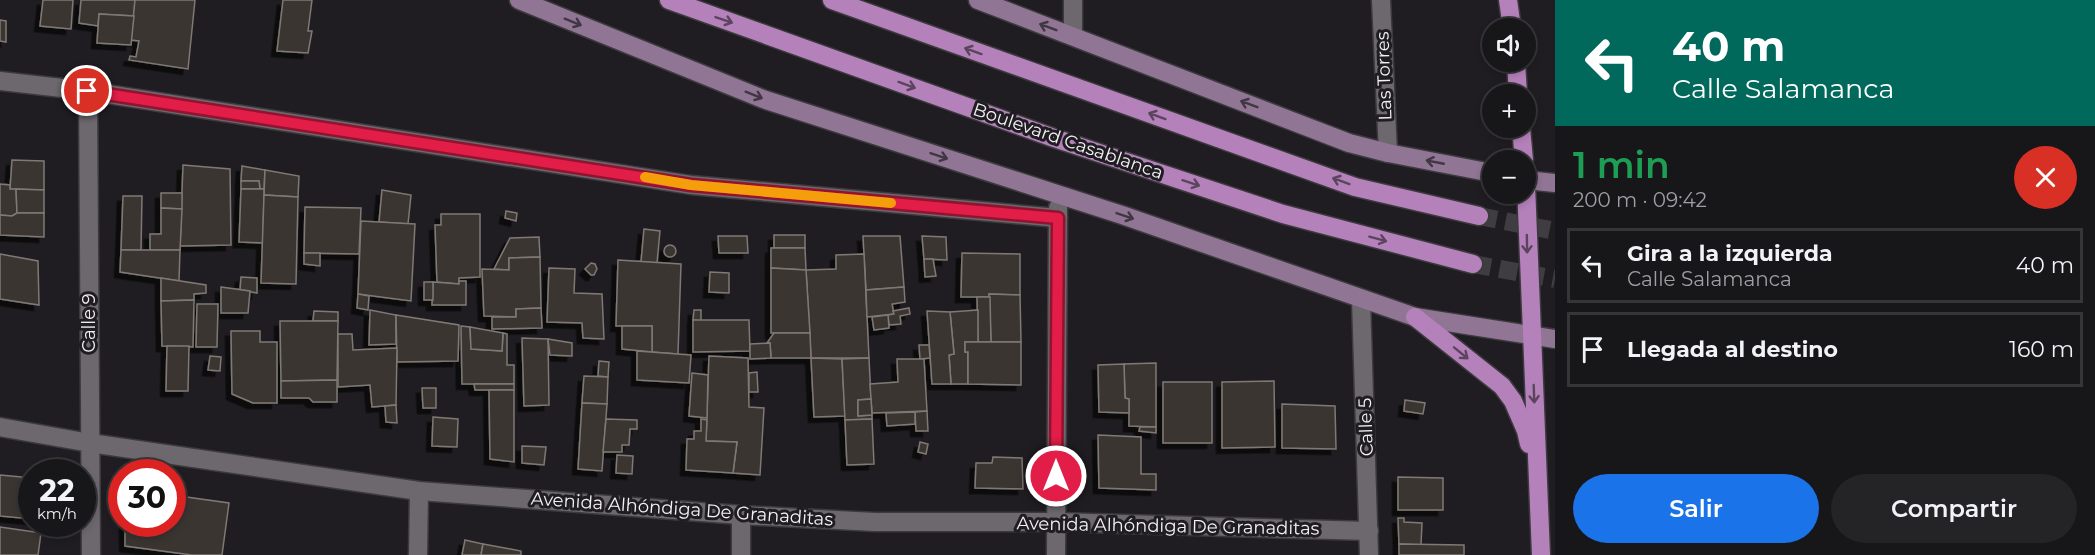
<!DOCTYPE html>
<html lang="es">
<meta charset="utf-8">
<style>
:root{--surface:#171619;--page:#242326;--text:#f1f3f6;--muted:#9e9fa2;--line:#363538;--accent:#1a73e8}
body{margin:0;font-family:Montserrat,sans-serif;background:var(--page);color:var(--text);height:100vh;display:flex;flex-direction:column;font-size:22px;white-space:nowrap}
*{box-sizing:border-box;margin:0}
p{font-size:20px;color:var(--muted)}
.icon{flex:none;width:33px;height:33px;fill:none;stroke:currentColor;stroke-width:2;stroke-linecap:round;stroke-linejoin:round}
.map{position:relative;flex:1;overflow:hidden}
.sheet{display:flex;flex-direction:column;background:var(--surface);width:540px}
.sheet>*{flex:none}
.banner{background:#00695c;color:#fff;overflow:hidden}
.buttons{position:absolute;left:1482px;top:18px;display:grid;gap:12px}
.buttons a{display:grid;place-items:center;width:54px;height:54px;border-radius:50%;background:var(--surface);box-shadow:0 3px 9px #0003,0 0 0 2px var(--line);font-size:30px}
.speed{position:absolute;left:18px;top:459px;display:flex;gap:12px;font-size:30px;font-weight:700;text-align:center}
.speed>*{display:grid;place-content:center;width:78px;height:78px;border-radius:50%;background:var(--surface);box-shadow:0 3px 9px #0003,0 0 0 2px var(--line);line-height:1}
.speed small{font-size:15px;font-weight:400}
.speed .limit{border:9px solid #d22;background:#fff;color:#111}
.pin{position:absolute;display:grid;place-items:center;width:51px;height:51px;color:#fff;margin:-26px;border:3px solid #fff;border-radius:50%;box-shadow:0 2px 6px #0007}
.me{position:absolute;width:66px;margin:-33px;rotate:0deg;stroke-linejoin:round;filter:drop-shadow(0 0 4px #0008)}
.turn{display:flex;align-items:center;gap:21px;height:126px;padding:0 18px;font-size:27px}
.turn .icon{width:78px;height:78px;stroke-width:2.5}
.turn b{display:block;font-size:42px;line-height:51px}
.round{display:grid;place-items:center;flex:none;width:63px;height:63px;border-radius:32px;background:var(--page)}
.summary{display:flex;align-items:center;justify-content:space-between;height:102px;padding:0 18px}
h1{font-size:36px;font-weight:600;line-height:45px;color:#1e9e55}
.button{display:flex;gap:12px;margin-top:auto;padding:12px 18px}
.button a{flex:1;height:69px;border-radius:36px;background:var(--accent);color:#fff;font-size:24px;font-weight:600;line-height:69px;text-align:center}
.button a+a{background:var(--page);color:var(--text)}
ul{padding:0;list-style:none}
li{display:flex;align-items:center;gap:18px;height:75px;margin:0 12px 9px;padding:0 6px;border:3px solid var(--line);border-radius:0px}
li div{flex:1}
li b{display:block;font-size:22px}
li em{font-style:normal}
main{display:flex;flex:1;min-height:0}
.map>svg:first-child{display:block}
.building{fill:#3b3532;stroke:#7f7975;stroke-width:1.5;filter:url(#shadow)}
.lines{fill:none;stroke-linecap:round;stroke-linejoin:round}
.primary-tunnel{stroke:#3f3d41;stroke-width:18;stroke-dasharray:18 9;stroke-linecap:butt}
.street-casing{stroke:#3c3a3e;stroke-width:21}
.secondary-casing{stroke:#3c3a3e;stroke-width:21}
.primary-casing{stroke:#3c3a3e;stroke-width:21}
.street{stroke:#6c686e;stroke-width:18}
.secondary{stroke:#907594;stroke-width:18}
.primary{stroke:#b581ba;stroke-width:18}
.oneway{stroke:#5b455e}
.oneway2{stroke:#413744}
.route-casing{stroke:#92132f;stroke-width:15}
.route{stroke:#e11d48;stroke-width:10}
.slow{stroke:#f59e0b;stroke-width:10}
.labels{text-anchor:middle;stroke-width:6;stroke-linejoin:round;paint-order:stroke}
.street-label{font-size:18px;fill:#f3f1f4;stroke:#1f1d21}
</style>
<main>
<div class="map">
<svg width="1555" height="555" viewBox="0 0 1555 555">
<defs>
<filter id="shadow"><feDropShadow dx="-5.5" dy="5.5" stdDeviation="0" flood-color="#0009"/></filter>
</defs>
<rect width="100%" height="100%" fill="#1f1d21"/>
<g class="building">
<polygon points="43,0 73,0 71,29 40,26"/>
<polygon points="81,0 135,0 134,16 99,14 98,26 79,23"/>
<polygon points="135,0 195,0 188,69 129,60 130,56 136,57 139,41 131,40"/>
<polygon points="283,0 312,0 308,31 312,31 308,53 277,51"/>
<polygon points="99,14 134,16 131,45 97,43"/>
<polygon points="0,20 6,21 6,42 0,41"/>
<polygon points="12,160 44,161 44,190 10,189"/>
<polygon points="183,165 230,169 231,245 180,246"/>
<polygon points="242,166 265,170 264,189 260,189 259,181 241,181"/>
<polygon points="265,170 299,176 298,197 264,195"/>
<polygon points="241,181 259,181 260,189 241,189"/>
<polygon points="0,184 10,185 10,189 16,189 17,213 12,216 0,215"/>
<polygon points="16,189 44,190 44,213 17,213"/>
<polygon points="241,189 264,189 263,243 239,242"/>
<polygon points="382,190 411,195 408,224 379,222"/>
<polygon points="161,193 182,193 182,209 161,208"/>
<polygon points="264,195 298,197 296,284 261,283"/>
<polygon points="123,196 142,196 141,250 121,250"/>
<polygon points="305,207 361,208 359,254 304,253"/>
<polygon points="161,208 182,209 180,250 150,250 150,234 161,234"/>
<polygon points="506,211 517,213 516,221 505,218"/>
<polygon points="17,213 44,213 44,237 0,235 0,215 12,216"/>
<polygon points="441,214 480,214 480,277 459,278 459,284 437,282 435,225 441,225"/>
<polygon points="361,221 415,224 411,301 358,294"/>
<polygon points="644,229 660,231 657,263 641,262"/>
<rect x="774" y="235" width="31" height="13"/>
<polygon points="718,236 747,236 748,253 719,253"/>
<polygon points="863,236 900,236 904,287 866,290"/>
<polygon points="922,236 946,237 947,260 924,259"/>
<polygon points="539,237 540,257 509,258 509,270 494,269 510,238"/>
<circle cx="670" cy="251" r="6"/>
<polygon points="771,248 805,248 806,270 771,268"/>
<polygon points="121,250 180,250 179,281 120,272"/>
<polygon points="304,253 320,253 320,266 304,264"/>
<polygon points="962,253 1020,254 1020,295 989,294 990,297 961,297"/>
<polygon points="0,254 38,261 39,305 0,299"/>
<polygon points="864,254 869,358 811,358 806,270 836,269 836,255"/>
<polygon points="540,257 541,308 516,309 516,317 484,316 482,269 509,270 509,258"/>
<polygon points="924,259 933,259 936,276 925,277"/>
<polygon points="618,260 681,264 678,354 652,352 652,326 616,326"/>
<polygon points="591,263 595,264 597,269 594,275 591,275 585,269"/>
<polygon points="549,268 575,269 574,293 602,294 604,339 583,338 582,323 547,322"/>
<polygon points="771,268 806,270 810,333 771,333"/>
<polygon points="710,272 729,273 729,293 709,292"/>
<polygon points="241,277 257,278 257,293 240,290"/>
<polygon points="161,278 206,285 206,293 194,294 194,300 161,301"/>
<polygon points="459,281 466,281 466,305 432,305 433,282 459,284"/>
<rect x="424" y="282" width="9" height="18"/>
<polygon points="221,287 250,291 248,313 221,313"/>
<polygon points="904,287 905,302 892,304 894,314 867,317 866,290"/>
<polygon points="358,294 369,296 368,310 357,308"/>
<polygon points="989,294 1020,295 1021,342 991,342"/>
<polygon points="977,297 990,297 991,342 978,342"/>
<polygon points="194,300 193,347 162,346 161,301"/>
<polygon points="197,304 218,304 217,347 196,347"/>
<polygon points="541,308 542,328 492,329 492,317 516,317 516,309"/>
<polygon points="909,308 910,314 900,316 901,324 889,325 888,315 894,314 893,311"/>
<polygon points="370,310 396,315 396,344 369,345"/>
<polygon points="694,310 701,310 701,321 693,320"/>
<polygon points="978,310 978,342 965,342 965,352 968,352 968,384 951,384 949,355 954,354 950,312"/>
<polygon points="314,311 338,312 338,321 313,321"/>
<polygon points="927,311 950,312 954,354 949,355 951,384 932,384"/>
<polygon points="396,315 459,325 458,361 397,362"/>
<polygon points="888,315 889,328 874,330 872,317"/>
<polygon points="693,320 749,320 750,351 693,352"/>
<polygon points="280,321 338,321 337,380 281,381"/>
<polygon points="461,326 470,327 471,349 502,351 503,333 507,334 507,365 514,365 514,384 462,384"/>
<polygon points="622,326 652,326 652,352 622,349"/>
<polygon points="470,327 503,333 502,351 471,349"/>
<polygon points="231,331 260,331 260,342 277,342 277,403 253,403 232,394"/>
<polygon points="774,333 810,333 811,358 771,358 770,343 767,343"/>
<polygon points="338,334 352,334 353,350 397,348 396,405 372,407 370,385 338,387"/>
<polygon points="522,338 548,339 549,405 524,406"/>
<polygon points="548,339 572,343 572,356 550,355"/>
<polygon points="965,342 1021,342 1021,385 968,384 968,352 965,352"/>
<polygon points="770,343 771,358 750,359 750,344"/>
<polygon points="919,345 929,345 930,358 920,359"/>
<polygon points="167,346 189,346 188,391 166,391"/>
<polygon points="637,351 691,355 689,383 637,380"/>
<polygon points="210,356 221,357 220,371 208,370"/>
<polygon points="709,356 748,358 749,407 764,408 760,475 733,473 737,442 706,441"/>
<polygon points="811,358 842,359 845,416 814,417"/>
<polygon points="869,358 871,399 858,400 858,416 872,415 872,419 845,420 842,359"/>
<polygon points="897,359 924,359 927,411 872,413 870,384 898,382"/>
<polygon points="599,361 609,362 608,377 598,376"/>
<polygon points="1156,363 1156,427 1129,426 1129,399 1125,398 1124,364"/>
<polygon points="1124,364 1125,398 1129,399 1129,413 1099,412 1098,365"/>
<polygon points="757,372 758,392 749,392 749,373"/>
<polygon points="692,373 708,375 707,418 689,416"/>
<polygon points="584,376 608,377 607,404 582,403"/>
<polygon points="337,380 337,402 313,402 309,398 281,398 281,381"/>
<polygon points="1274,381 1275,447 1222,448 1222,382"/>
<rect x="1163" y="382" width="49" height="61"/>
<polygon points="474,384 514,384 514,390 475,390"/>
<polygon points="422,388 436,388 436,408 423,408"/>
<polygon points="489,390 514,390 514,462 490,459"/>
<polygon points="871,399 872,415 858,416 858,400"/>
<polygon points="1405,400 1425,403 1423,414 1404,411"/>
<polygon points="582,403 607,404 602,471 578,469"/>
<polygon points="1282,404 1335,406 1336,449 1282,448"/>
<polygon points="396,405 397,423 386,422 385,406"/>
<polygon points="927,411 928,431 916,431 915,412"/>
<polygon points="915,412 915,424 887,426 886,413"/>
<polygon points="433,417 458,419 457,447 432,446"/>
<polygon points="606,419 637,420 637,429 630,429 629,445 622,445 622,452 603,452"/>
<polygon points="701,419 707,420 706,441 737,442 733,473 686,470 687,439 694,439 694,431 701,431"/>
<polygon points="872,419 874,464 847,465 845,420"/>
<polygon points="1140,427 1156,427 1156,433 1139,431"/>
<polygon points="1098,435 1141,437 1141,474 1156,474 1156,490 1099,488"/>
<polygon points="920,442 928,444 926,454 918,452"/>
<polygon points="522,446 546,447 544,465 522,463"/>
<polygon points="617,455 633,456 632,474 616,473"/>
<polygon points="993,457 1022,458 1023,489 975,488 976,463 992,463"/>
<polygon points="0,475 32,478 32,519 0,516"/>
<polygon points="1398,477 1443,478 1443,510 1398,510"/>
<polygon points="172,495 229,503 222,555 192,555 125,546 125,524 172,524"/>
<polygon points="1398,518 1404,518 1404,522 1422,523 1421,545 1399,544"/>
<polygon points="0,527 41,533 38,555 0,555"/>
<polygon points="465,540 483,544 481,555 462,555"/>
<polygon points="483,544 521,551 521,555 481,555"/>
<polygon points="1399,544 1464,545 1464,555 1399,555"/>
</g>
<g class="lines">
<g class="primary-tunnel">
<polyline points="1479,216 1555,231"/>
<polyline points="1473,264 1555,279"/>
</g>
<defs>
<g id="street">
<polyline points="1073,0 1073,36"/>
<polyline points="1381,0 1388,153"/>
<polyline points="0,81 88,91 691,185 1058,218"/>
<polyline points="88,91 91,555"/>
<polyline points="1361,299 1369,555"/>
<polyline points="0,427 90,443 419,491 741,515 875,522 1056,522 1369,531"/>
<polyline points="418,555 419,491"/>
<polyline points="741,555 741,515"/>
<polyline points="1056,555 1058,208"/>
</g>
<g id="secondary">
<polyline points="519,0 763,99 1122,215 1415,317 1555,339"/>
<polyline points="978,0 1349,143 1388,153 1492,173"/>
<polyline points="1526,180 1555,183"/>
</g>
<g id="primary">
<polyline points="669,0 1054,138 1283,214 1473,264"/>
<polyline points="832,0 1355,187 1479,216"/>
<polyline points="1508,0 1512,28"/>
<polyline points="1516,62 1518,94"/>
<polyline points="1521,128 1524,160"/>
<polyline points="1526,185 1541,555"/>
<polyline points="1415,317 1502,386 1513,401 1526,431 1529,444"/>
</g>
</defs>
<use href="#street" class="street-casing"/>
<use href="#secondary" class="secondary-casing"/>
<use href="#primary" class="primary-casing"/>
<use href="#street" class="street"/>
<use href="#secondary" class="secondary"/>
<use href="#primary" class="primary"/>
</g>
<defs><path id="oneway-shaft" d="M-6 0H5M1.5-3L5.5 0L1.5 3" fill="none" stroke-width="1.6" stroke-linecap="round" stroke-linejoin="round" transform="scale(1.5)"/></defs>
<g class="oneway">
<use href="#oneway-shaft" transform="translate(724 20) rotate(19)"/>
<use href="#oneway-shaft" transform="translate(973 51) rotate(-160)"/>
<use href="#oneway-shaft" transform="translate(907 85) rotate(20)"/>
<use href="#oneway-shaft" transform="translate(1157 116) rotate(-160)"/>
<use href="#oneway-shaft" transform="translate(1341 181) rotate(-160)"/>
<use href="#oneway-shaft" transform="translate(1191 183) rotate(18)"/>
<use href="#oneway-shaft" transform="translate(1378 239) rotate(15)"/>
<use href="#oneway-shaft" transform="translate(1527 244) rotate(89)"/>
<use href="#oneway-shaft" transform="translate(1461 353) rotate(39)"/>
<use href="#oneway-shaft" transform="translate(1534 394) rotate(88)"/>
</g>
<g class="oneway2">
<use href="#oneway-shaft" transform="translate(573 22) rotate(22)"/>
<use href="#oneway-shaft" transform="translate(1048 27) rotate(-159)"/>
<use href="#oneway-shaft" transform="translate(754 95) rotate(22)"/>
<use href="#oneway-shaft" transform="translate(1249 104) rotate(-159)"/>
<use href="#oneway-shaft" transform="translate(939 156) rotate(18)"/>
<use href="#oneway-shaft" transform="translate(1435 162) rotate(-169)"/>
<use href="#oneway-shaft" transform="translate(1125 216) rotate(19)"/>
</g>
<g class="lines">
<defs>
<polyline id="route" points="87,91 691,185 1058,218 1056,476"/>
</defs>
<use href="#route" class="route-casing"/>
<use href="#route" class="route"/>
<polyline class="slow" points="645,177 691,185 891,203"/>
</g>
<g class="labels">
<g class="street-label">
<text transform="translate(1384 76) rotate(-92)" y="6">Las Torres</text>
<text transform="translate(1068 141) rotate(19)" y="6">Boulevard Casablanca</text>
<text transform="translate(89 323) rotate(-90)" y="6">Calle 9</text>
<text transform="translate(1366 427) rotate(-92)" y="6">Calle 5</text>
<text transform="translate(682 509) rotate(4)" y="6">Avenida Alhóndiga De Granaditas</text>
<text transform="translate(1168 526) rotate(1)" y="6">Avenida Alhóndiga De Granaditas</text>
</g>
</g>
</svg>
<div class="buttons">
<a><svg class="icon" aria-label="sound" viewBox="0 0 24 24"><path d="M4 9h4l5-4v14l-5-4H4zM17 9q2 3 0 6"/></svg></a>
<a>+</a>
<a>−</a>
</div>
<div class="speed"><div>22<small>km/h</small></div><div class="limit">30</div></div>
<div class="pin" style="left:87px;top:91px;background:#d93025"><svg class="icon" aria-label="arrive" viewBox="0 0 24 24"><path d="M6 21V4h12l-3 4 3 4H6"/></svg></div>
<svg class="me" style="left:1056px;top:476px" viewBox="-20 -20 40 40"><circle r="17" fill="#e11d48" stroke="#fff" stroke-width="3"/><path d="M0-11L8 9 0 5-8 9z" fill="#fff"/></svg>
</div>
<section class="sheet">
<div class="banner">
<div class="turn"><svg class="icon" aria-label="left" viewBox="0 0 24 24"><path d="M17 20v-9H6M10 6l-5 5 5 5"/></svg><div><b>40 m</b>Calle Salamanca</div></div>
</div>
<div class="summary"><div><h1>1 min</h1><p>200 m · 09:42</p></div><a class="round" style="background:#d93025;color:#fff"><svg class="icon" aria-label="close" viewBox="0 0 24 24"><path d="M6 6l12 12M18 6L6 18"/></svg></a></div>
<ul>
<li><svg class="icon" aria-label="left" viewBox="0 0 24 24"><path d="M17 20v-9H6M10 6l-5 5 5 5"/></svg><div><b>Gira a la izquierda</b><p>Calle Salamanca</p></div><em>40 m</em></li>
<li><svg class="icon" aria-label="arrive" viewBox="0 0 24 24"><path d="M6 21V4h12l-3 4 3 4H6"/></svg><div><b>Llegada al destino</b></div><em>160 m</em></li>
</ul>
<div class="button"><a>Salir</a><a>Compartir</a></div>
</section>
</main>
